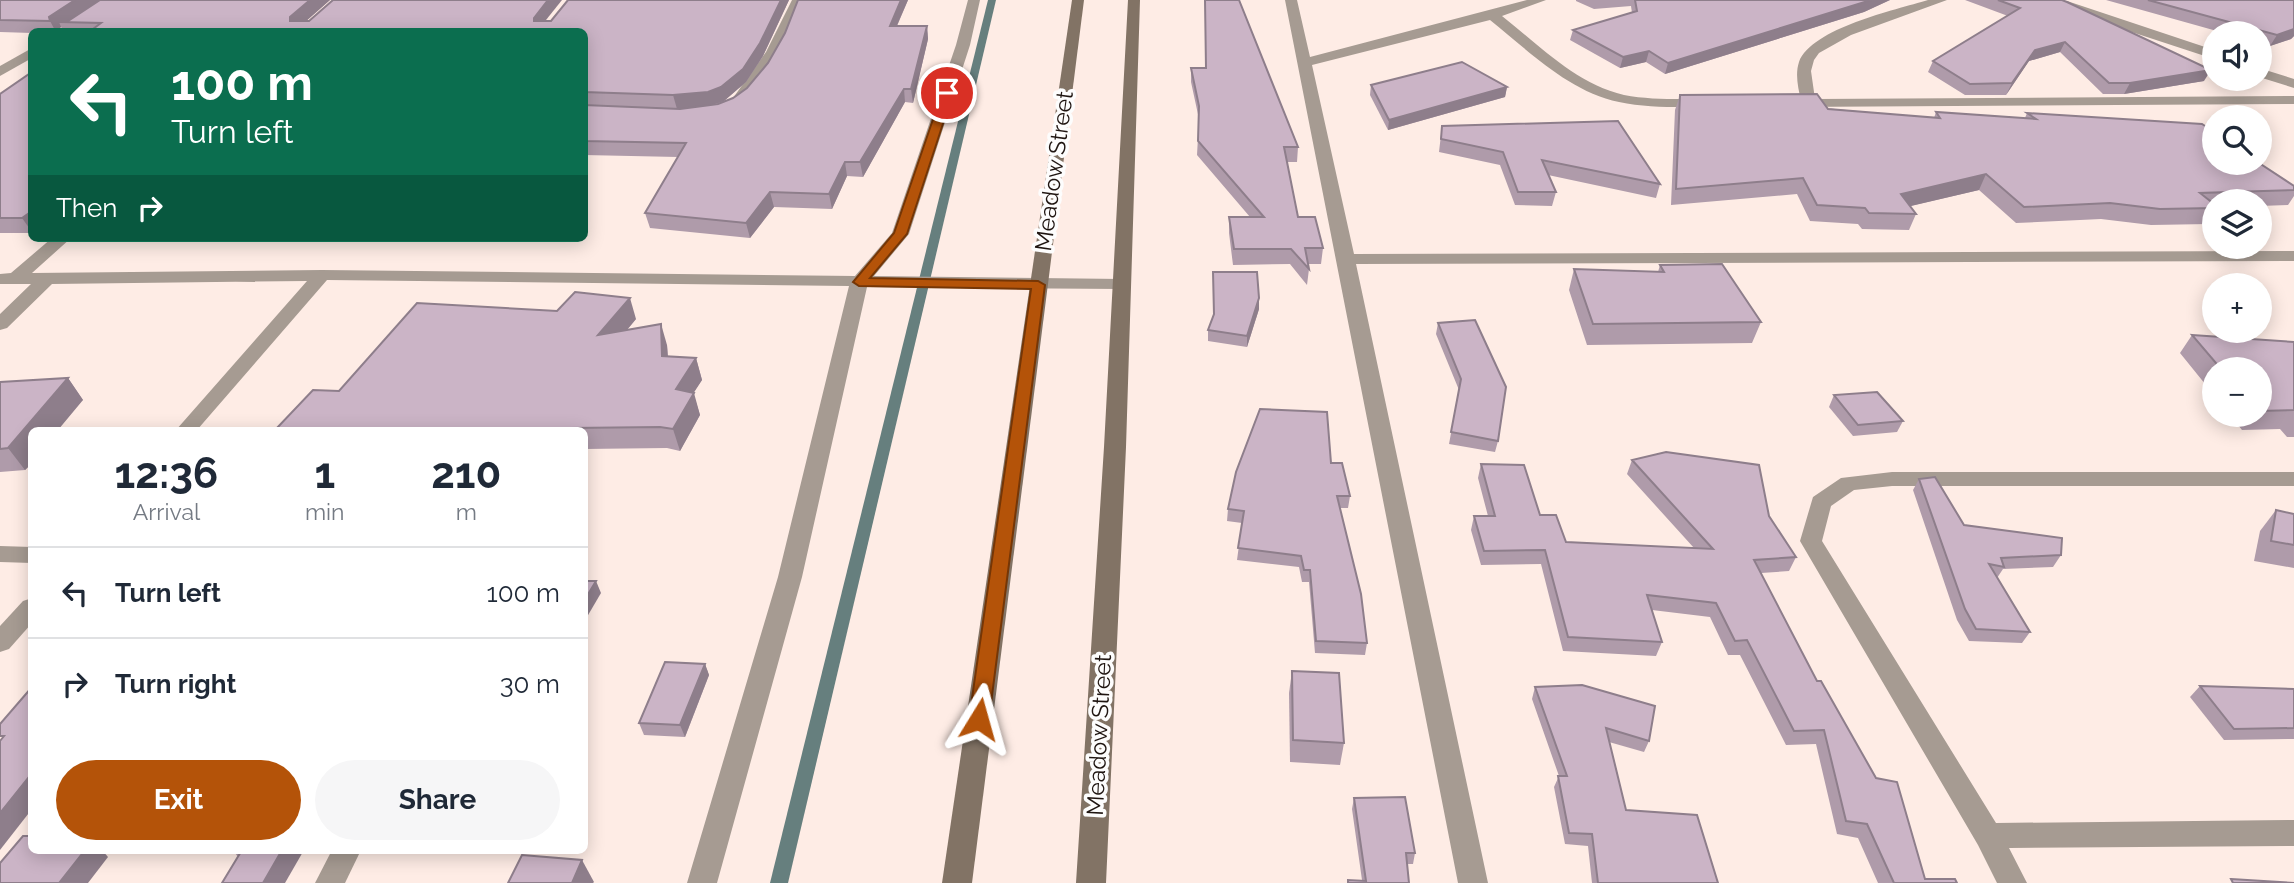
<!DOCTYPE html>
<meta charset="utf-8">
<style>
:root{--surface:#fff;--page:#f6f6f7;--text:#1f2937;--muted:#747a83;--line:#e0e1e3;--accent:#b45309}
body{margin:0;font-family:Raleway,sans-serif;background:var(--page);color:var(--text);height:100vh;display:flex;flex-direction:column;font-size:26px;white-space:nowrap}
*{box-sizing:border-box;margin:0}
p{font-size:23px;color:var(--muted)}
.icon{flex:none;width:38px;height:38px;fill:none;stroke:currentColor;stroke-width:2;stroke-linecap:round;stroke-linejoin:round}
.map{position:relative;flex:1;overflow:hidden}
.side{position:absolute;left:28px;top:427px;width:560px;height:427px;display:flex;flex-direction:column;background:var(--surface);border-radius:10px;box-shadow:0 4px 18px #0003}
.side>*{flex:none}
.hud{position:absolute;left:28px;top:28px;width:560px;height:214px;border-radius:10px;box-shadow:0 4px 18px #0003;background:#0b6e4f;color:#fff;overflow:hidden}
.controls{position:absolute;left:2202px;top:21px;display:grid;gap:14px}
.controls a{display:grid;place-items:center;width:70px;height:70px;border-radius:50%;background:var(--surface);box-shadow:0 4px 18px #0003;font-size:35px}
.pin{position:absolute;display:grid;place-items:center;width:60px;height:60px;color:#fff;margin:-30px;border:4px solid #fff;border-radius:50%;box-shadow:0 2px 7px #0007}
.me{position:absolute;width:77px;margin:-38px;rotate:8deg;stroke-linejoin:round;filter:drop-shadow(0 0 5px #0008)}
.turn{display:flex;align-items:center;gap:24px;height:147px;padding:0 28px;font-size:32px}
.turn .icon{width:91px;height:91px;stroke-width:2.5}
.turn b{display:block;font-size:49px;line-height:60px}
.then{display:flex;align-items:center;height:66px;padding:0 28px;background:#0003;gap:14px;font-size:26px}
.eta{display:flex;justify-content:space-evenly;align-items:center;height:119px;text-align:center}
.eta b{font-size:42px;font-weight:700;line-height:49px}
.primary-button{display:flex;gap:14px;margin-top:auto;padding:14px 28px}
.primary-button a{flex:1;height:80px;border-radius:42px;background:var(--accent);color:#fff;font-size:28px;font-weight:700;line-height:80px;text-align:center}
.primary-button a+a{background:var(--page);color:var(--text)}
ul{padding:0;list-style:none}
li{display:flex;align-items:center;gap:21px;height:91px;padding:0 28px;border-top:2px solid var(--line)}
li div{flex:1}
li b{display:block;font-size:26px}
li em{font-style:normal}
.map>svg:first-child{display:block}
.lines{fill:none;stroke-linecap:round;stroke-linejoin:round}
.stream{fill:#667f7e;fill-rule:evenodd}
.street{fill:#a69b92;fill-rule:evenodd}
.secondary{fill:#827365;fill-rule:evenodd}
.wall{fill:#af9baa}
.shaded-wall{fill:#8e7e8b}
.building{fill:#cbb4c6;stroke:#8e7e8b;stroke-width:2}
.route{fill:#b45309;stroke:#753606;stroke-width:2}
.labels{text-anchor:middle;stroke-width:7;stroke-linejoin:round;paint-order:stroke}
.street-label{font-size:23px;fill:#1f1511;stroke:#fdfdfd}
</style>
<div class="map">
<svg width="2294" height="883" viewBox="0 0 2294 883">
<rect width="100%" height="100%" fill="#feece5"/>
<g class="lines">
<polygon class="stream" points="988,0 996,0 788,883 770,883"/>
<g class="street">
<polygon points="792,0 804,0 780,52 745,101 735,101 733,98 766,52"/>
<polygon points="968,0 980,0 970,45 909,234 874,276 1122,279 1131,284 1122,289 867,287 802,577 717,883 687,883 778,577 849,286 327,280 197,430 176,430 307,281 52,284 7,328 0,330 0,314 31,284 0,284 0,274 11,273 52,238 71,238 32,273 322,270 855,276 892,233 956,45"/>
<path d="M1285,0h12l13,57 217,-57h19l-44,16c37,29 74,68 122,79 26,5 54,4 81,4l7,4 -7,4c-29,0 -58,1 -86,-5 -51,-11 -90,-51 -129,-82l-178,45 42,189 940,-3v10l-938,3 132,619h-30z"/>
<path d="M1928,0h19l-96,35 -32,18 -5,7 -3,11 4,28 479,-3v8l-502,3 -2,-3 2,-3 9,-1c-3,-12 -6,-26 -2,-38 13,-34 96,-52 129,-62z"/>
<polygon points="2034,0 2067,1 2214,50 2214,59"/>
<polygon points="32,48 32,58 0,76 0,66"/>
<polygon points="2259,68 2294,79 2294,88 2259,77"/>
<polygon points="1892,472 2294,472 2294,486 1892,486 1854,490 1831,506 1822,541 1996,823 2294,820 2294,846 2009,848 2027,883 1997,883 1978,845 1800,541 1813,497 1841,478"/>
<polygon points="0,546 32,547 32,563 0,562"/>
<polygon points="32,598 32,623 9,649 0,652 0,626 23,601"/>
<polygon points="332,850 361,850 345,883 315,883"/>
</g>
<g class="secondary">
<polygon points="1072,0 1084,0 972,883 942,883"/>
<polygon points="1128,0 1140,0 1126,447 1106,883 1076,883 1104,447"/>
</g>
</g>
<g class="wall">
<polygon points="0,0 330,0 306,21 551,21 568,0 789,0 763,56 746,82 724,101 715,104 733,98 747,88 768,63 785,33 798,0 908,0 897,26 927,26 928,39 913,103 905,102 863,177 847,176 832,209 774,207 750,238 650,228 645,213 678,157 584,155 584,32 64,32 61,27 57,30 57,32 32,32 32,33 0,32"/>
<polygon points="1205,0 1298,147 1297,162 1287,162 1298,217 1323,248 1321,264 1308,264 1309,269 1307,285 1290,264 1233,265 1229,233 1229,217 1250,217 1197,155 1199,119 1191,82 1191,68 1205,68"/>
<polygon points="1576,0 1890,0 1864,12 1665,74 1646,62 1620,68 1570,40 1573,30 1632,13 1631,6 1594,9 1576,1"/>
<polygon points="1965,0 2062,0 2204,81 2124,94 2103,94 2060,52 2029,61 2006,95 1965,95 1928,72 1933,61 2008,16"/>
<polygon points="2106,0 2294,0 2294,36 2291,39 2270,46 2259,43 2259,33 2224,33"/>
<polygon points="32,72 32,233 0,233 0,94"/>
<polygon points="1371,85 1507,87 1505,97 1388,130 1370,95"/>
<polygon points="1680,95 1934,118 1936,112 2025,118 2027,113 2294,186 2294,196 2288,205 2259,206 2259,201 2214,201 2214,216 2209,224 2151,225 2101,219 2016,223 1979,190 1910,206 1916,214 1909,230 1862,229 1858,224 1810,221 1797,194 1671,205 1675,110"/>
<polygon points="1442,126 1660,184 1656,198 1548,175 1556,192 1552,206 1515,205 1500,165 1439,152"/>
<polygon points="452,238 508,238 504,242 452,240"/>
<polygon points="1660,265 1761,322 1752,343 1587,345 1569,290 1574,269 1658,272"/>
<polygon points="1213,272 1259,309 1247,347 1208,341 1208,330 1213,316"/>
<polygon points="636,319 627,330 667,345 668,356 696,358 702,380 693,393 700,415 680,451 667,448 584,449 584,430 275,430 339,391"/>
<polygon points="1438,323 1498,441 1495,452 1449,444 1459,390 1436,334"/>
<polygon points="2192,335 2294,342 2294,437 2287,437 2280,429 2242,430 2230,415 2259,415 2259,369 2214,369 2214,395 2180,353"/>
<polygon points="68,378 83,400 32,430 32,463 25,470 0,472 0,382"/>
<polygon points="1834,395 1903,421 1897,432 1853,436 1829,407"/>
<polygon points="1632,460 1769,516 1796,557 1789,571 1761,573 1817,681 1925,879 1957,883 1878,883 1858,838 1837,834 1816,744 1786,745 1740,655 1728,655 1710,617 1652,610 1662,642 1656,656 1563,651 1541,564 1481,565 1471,530 1474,516 1488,516 1478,478 1481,464 1540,515 1566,542 1694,548 1627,474"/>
<polygon points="1331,463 1350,496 1348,508 1340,508 1367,643 1365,655 1315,653 1309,582 1302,582 1299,567 1237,560 1242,523 1227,521 1228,509"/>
<polygon points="1919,479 1964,525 2061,555 2053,567 2003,569 1997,578 2030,632 2022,643 1969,641 1957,620 1913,490"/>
<polygon points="2276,510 2294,514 2294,568 2254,561 2260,531"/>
<polygon points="705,664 709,675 685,737 644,735 639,723"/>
<polygon points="1292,671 1344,743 1340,765 1290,762 1289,693"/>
<polygon points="2200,686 2294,689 2294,739 2224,740 2190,697"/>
<polygon points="1535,687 1649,741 1644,752 1609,742 1626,810 1718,883 1592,883 1588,846 1565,844 1554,787 1559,776 1532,699"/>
<polygon points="1354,798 1415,853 1413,864 1407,864 1409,883 1347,883 1348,880 1362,880 1352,809"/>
<polygon points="233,850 304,850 238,857"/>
</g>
<g class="shaded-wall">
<polygon points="75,0 101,0 68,22 59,22 61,27 56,32 50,21 49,17"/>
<polygon points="310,0 330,0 296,30 290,21 290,17"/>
<polygon points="548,0 562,0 538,30 534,18"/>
<polygon points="781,0 789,0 763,56 746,82 724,101 712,105 677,109 673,95"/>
<polygon points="901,0 908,0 891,39 890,26"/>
<polygon points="1871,0 1890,0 1864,12 1665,74 1668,63"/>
<polygon points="927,26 928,39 913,103 911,89"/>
<polygon points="2294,29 2294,36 2291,39 2270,46 2277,35"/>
<polygon points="2065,42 2060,52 2029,61 2006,95 2012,83 2035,50"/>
<polygon points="1649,51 1646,62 1620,68 1623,57"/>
<polygon points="2211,70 2204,81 2124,94 2130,83"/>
<polygon points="1507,87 1505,97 1388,130 1389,120"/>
<polygon points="904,89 905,102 863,177 860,162"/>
<polygon points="845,162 847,176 832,209 829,194"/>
<polygon points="1986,174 1979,190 1894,210 1901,194"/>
<polygon points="770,192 774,207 750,238 746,223"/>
<polygon points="32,211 32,232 22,218"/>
<polygon points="630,298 636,319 605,356 598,335"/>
<polygon points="1259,298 1259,309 1247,347 1247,336"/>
<polygon points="661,324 667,345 669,377 662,356"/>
<polygon points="696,358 702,380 682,411 676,389"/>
<polygon points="68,378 83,400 58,430 32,430 32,463 25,470 8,448"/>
<polygon points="694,393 700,415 680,451 673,429"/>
<polygon points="596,581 601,593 584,622 584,601"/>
<polygon points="705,664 709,675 685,737 680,725"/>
<polygon points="32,773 32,809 0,850 0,813"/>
<polygon points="85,850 102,850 108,857 88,883 59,883"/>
<polygon points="282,850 304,850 285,883 263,883"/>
<polygon points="582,860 594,882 593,883 572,883"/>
</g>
<g class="building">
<polygon points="0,0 75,0 49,17 50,21 0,20"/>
<polygon points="100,0 310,0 290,17 290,21 309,21 333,0 548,0 534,18 534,21 551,21 568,0 781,0 760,43 743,69 721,87 708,92 673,95 584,92 584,32 89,32 101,23 59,22 68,21"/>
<polygon points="798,0 901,0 890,26 927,26 911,89 904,89 860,162 845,162 829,194 770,192 746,223 645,213 686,143 584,141 584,105 680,109 718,104 733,98 747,88 768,63 785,33"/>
<polygon points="1205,0 1239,0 1298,147 1284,147 1298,217 1315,217 1323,248 1305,248 1309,269 1291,249 1234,249 1229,217 1264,217 1198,141 1199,106 1191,68 1206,68"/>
<polygon points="1635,0 1871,0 1668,63 1649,51 1623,57 1573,30 1637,11"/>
<polygon points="1998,0 2062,0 2067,2 2211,70 2130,83 2109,83 2065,42 2035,50 2012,83 1970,84 1933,61 2020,8"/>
<polygon points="2148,0 2294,0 2294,29 2277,35"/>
<polygon points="1462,62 1507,87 1389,120 1371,85"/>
<polygon points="32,72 32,211 22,218 0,218 0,94"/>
<polygon points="1817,94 1828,109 1940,118 1936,112 2036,119 2027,113 2202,124 2214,132 2214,163 2259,163 2294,186 2294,190 2200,193 2214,204 2214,208 2160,209 2110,203 2024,207 1986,174 1901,194 1916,214 1869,213 1865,208 1817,205 1803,178 1676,189 1680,95"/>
<polygon points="1618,121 1660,184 1542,160 1556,192 1518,192 1503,152 1441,139 1442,126"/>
<polygon points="1722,264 1761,322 1593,324 1574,269 1664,272 1660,265"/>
<polygon points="1213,272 1257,272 1259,298 1247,336 1208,330 1214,314"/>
<polygon points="575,292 630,298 598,335 661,324 662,356 696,358 676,389 694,393 673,429 660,427 570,428 568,430 498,430 500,428 397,428 395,430 275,430 313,390 339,391 417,303 557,311"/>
<polygon points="1475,320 1506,387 1498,441 1451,432 1461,379 1438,323"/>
<polygon points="2192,335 2294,342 2294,410 2259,411 2259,369 2221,369"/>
<polygon points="68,378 8,448 0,449 0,382"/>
<polygon points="1877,392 1903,421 1858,425 1834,395"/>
<polygon points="1260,409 1327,412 1331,463 1342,463 1350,496 1337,496 1361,594 1367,643 1316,641 1310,570 1304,570 1301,556 1238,548 1244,511 1228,509 1236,472"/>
<polygon points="1666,452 1759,465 1769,516 1796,557 1754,560 1817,681 1821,681 1876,778 1897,782 1925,879 1955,879 1957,883 1894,883 1867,824 1846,821 1824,730 1794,731 1747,640 1735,641 1716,603 1647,595 1662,642 1568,637 1545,550 1484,551 1474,516 1495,516 1481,464 1524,465 1540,515 1556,515 1566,542 1713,549 1632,460"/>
<polygon points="1935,477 1964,525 2062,538 2061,555 2001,558 2004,567 1989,564 2030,632 1976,629 1965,609 1919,479"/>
<polygon points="2276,510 2294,514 2294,545 2271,541"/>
<polygon points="584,581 596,581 584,601"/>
<polygon points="665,662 705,664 680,725 639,723"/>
<polygon points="1292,671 1339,673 1344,743 1293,740"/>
<polygon points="1582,685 1655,706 1649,741 1606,728 1626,810 1697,815 1718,883 1598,883 1592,834 1569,833 1558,776 1567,776 1535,687"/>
<polygon points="2200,686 2294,689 2294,728 2234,729"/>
<polygon points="32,687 32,773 0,813 0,741 4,736 0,736 0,724"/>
<polygon points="1405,797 1415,853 1406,853 1409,883 1348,883 1348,880 1366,881 1354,798"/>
<polygon points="23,836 32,836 32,850 85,850 59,883 0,883 0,863"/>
<polygon points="242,850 282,850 263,883 222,883"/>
<polygon points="522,855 582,860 572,883 508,883"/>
<polygon points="2231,879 2294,883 2233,883"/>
</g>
<polygon class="route" points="947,89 953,93 907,234 870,278 1038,281 1045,285 989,719 986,725 979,727 972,725 969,719 1031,289 859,286 853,282 894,233 942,93"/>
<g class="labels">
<g class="street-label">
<text transform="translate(1054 171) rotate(-82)" y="8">Meadow Street</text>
<text transform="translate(1099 735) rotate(-87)" y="8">Meadow Street</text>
</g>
</g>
</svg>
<div class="controls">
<a><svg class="icon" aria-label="sound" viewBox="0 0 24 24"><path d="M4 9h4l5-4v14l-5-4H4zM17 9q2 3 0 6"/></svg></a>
<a><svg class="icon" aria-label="search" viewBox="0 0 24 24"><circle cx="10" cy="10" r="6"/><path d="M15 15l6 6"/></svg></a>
<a><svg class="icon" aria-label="layers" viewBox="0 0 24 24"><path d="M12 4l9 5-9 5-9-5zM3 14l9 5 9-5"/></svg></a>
<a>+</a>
<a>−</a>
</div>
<div class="pin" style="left:947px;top:93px;background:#d93025"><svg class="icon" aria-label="arrive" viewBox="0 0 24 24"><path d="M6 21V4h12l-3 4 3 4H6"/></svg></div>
<svg class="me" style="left:979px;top:719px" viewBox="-20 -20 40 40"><path d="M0-17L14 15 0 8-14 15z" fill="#b45309" stroke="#fff" stroke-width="4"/></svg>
<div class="hud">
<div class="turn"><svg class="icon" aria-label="left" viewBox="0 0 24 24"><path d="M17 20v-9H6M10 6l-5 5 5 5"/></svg><div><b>100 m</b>Turn left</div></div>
<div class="then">Then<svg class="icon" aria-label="right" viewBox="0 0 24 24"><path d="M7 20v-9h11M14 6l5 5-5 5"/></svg></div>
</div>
<section class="side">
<div class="eta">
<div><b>12:36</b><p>Arrival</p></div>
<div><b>1</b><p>min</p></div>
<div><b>210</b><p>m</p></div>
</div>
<ul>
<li><svg class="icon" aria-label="left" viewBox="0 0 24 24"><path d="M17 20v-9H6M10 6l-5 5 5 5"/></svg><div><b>Turn left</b></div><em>100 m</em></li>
<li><svg class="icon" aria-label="right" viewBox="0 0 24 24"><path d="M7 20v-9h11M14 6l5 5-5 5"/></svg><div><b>Turn right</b></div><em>30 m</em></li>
</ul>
<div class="primary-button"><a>Exit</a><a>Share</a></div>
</section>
</div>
